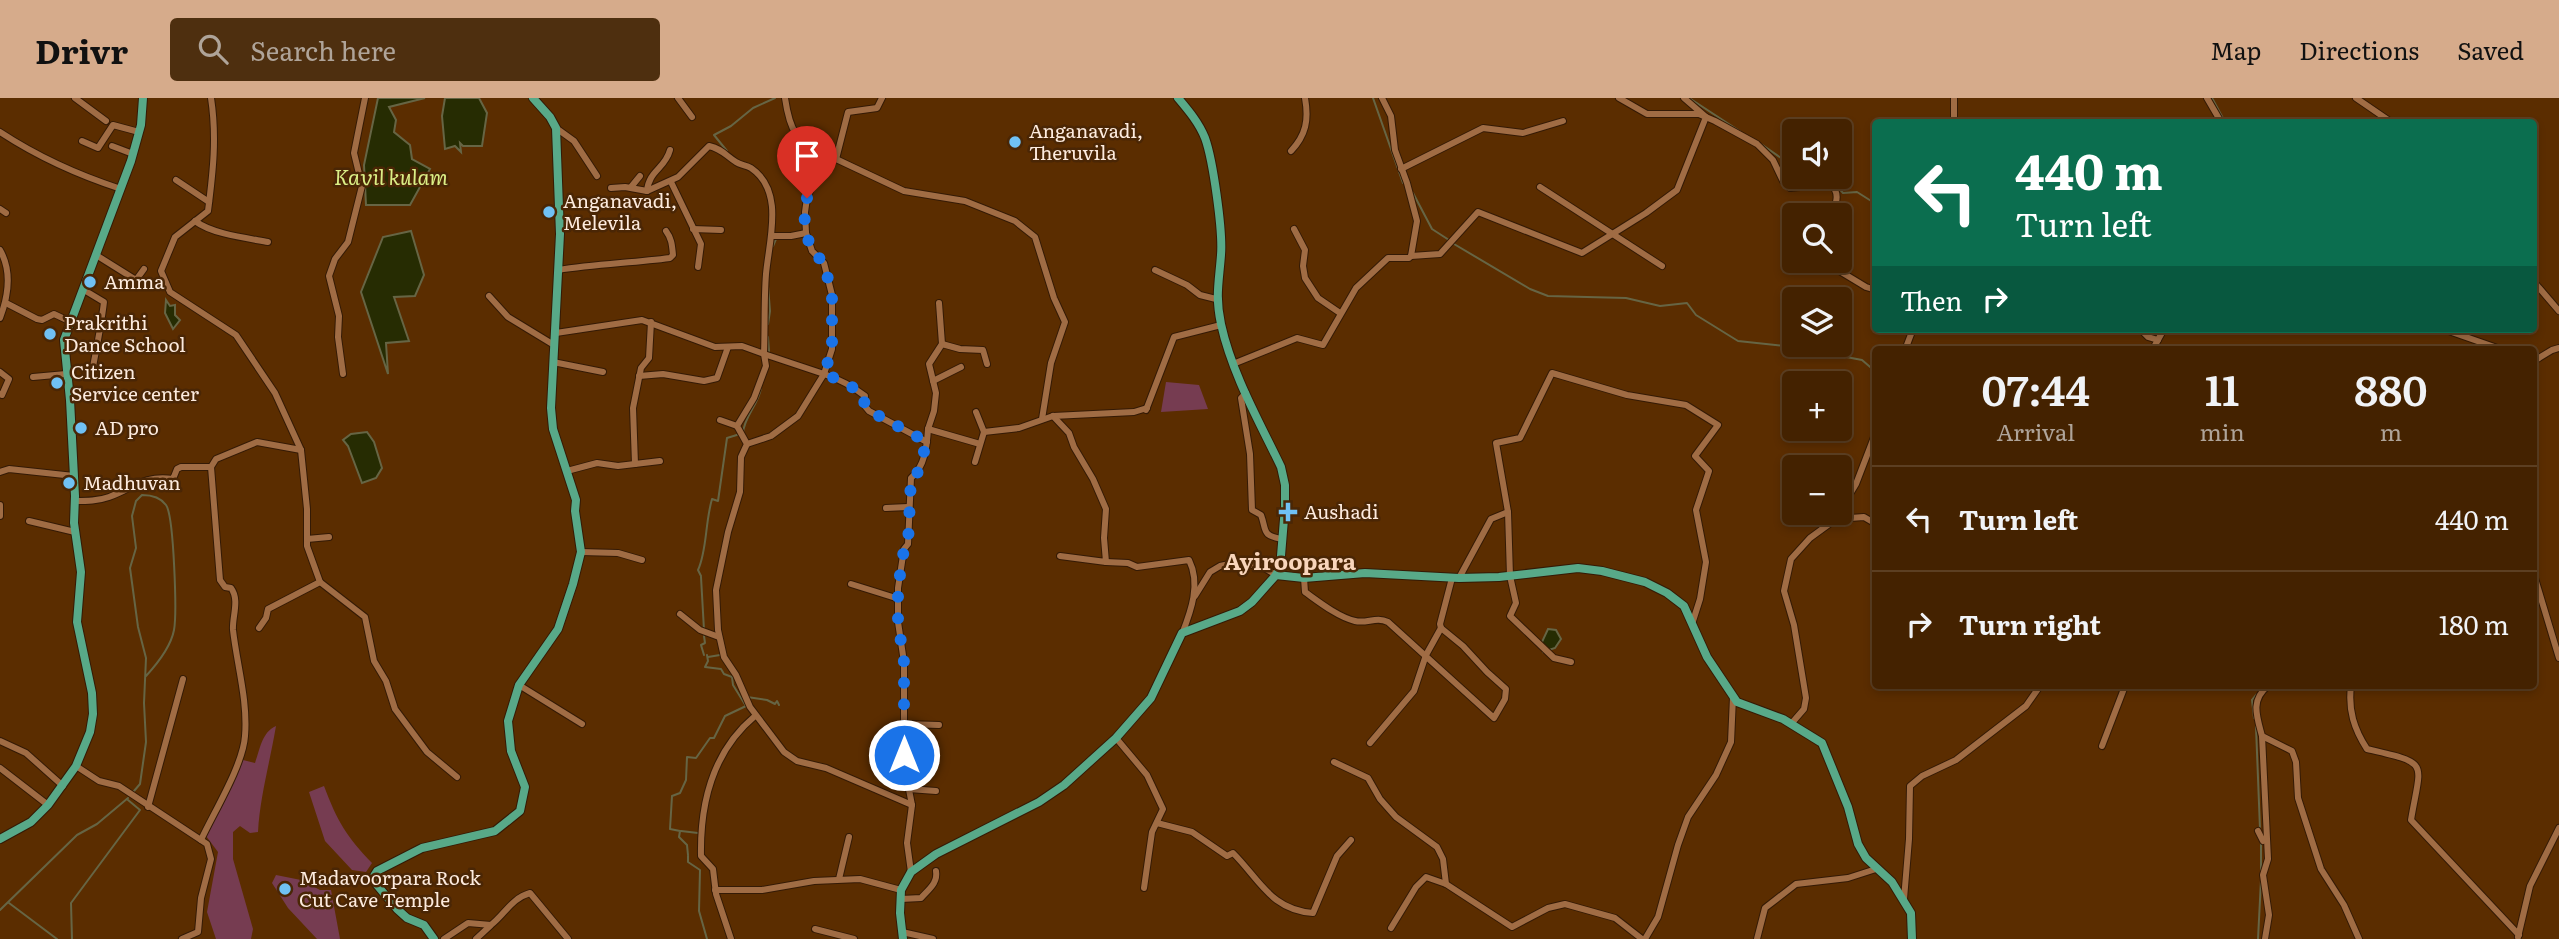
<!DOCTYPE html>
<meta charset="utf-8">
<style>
:root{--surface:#420;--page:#4e2f0f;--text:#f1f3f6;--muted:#afa499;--line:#5c3f22;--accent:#d6ab8b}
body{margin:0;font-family:Literata,serif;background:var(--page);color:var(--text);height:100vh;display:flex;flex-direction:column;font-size:26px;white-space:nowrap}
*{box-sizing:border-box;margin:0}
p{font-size:23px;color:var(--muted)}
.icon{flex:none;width:38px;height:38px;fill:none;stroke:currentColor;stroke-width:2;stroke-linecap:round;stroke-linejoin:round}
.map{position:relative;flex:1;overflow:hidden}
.panel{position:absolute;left:1872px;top:248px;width:665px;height:343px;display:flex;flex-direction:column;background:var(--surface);border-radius:7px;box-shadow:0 4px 10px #0003,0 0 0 2px var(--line)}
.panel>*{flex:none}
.guide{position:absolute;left:1872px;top:21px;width:665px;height:214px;border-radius:7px;box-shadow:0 4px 10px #0003,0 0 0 2px var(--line);background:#0b6e4f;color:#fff;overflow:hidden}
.fabs{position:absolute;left:1782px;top:21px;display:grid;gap:14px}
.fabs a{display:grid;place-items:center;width:70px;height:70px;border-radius:7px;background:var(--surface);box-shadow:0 4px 10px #0003,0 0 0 2px var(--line);font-size:35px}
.pin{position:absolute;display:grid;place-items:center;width:60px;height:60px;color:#fff;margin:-72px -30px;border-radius:50% 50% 50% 0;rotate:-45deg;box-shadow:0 0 7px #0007}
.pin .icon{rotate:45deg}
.me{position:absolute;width:77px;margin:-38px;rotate:0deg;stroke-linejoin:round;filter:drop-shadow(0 0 5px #0008)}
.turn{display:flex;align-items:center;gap:24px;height:147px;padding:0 28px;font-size:32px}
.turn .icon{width:91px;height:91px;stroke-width:2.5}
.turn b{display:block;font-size:49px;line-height:60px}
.then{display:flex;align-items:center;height:66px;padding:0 28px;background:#0003;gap:14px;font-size:26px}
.eta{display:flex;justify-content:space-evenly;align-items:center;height:119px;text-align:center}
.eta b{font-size:42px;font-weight:600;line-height:49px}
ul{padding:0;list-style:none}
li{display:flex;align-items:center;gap:21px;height:105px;padding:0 28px;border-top:2px solid var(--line)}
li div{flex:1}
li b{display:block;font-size:26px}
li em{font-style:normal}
header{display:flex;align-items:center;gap:42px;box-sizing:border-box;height:98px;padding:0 35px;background:var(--accent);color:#111}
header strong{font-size:33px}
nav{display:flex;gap:38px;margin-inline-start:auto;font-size:24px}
.search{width:490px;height:63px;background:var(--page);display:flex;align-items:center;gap:18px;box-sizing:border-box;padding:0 24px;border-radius:7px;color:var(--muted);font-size:26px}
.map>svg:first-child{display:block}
.green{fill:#763c51}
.water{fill:#262c02;stroke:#666544;stroke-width:2}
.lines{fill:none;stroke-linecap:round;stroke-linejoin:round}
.stream{stroke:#666544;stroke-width:2}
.minor-casing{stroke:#341a05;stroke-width:8}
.major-casing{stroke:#341a05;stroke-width:10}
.minor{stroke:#a06c44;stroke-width:6}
.major{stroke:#58a988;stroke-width:8}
.route{stroke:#1a73e8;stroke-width:12;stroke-dasharray:0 21.6}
.poi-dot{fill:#70c1f4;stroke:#4a2605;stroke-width:2.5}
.labels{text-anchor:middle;stroke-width:5;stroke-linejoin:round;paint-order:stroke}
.poi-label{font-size:19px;fill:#fdebde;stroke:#4a2605;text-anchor:start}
.water-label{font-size:21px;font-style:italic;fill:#dbef86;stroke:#4a2605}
.quarter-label{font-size:23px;font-weight:bold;fill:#f8d5bb;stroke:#4a2605}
</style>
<header>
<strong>Drivr</strong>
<div class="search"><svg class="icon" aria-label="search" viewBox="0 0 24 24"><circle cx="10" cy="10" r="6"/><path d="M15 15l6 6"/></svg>Search here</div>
<nav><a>Map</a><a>Directions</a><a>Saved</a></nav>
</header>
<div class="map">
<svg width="2559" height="841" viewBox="0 0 2559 841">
<rect width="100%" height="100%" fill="#5b2d00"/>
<g class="green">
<polygon points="1166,284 1199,287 1208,311 1161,314"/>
<path d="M276,628c-6,36 -16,70 -18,106l-8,1 -10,-7 -7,6v27l20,70 -2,10h-35l-9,-27 11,-60 -12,-16 37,-76 12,3c5,-14 7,-31 21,-37z"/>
<path d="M324,688c13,35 23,51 48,77l-6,9 -14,-2 -27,-29 -16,-49z"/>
<polygon points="276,777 301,782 320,792 331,792 340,841 317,841 288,810 272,785"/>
</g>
<g class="water">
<polygon points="378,0 425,0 389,9 396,22 394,34 410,47 412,61 430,71 410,107 366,107 364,67"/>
<polygon points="445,0 479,0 487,15 482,48 463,48 460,45 461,54 455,48 445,51 442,18"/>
<polygon points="411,133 424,177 415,198 394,199 409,243 386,245 388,276 361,194 383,139"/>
<polygon points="166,202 170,208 175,207 175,217 180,222 173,231 165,215"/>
<polygon points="367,334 374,344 382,370 376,380 362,385 348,348 343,342 351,336"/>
<polygon points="1548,531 1556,532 1561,541 1555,550 1543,554 1541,546"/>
</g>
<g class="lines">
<g class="stream">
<polyline points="1373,0 1403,85"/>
<polyline points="1689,0 1741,34"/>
<polyline points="2212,0 2225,24"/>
<polyline points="1761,46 1794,69"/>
<polyline points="727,53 714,37 731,28 753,10 775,0"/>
<polyline points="1829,79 1843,95 1857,94 1876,106"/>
<polyline points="1413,95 1432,131 1449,142"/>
<polyline points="1454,146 1530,191 1548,198 1626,200 1660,208 1687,205 1696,217 1738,243 1794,249 1862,262 1876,274"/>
<polyline points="773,148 776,141"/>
<polyline points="768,226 770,213 768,188"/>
<polyline points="768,239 769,254"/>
<path d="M743,335c1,-16 15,-28 18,-45"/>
<path d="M701,478l-3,-6c9,-19 7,-47 14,-71l6,2 9,-63 13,-4"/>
<polyline points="701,479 704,532"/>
<polyline points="704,557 701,547 705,545 704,538"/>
<polyline points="708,559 720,557"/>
<polyline points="2205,588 2205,591"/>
<polyline points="2261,589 2262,588"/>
<polyline points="747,599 767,602 775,606 777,603 779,607"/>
<polyline points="2254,620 2252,602 2257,596"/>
<polyline points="2256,629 2260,731"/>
<path d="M134,693l6,-7 6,-42 -2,-39 2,-45 -8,-31 -8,-59 6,-20 -4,-32 4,-15 6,-6c9,0 19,3 24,10 8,11 11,109 8,125 -3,16 -17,34 -28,46"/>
<polyline points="681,733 698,735"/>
<polyline points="2261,744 2261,773"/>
<polyline points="688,757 687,747 679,739 680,733 670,731 672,698 680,695 686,682 687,659 696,660 710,640 714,640 725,618 746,608 733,587 732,579 724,576 721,571 705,569 708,563 707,557"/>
<polyline points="688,758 688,764 700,772 699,813 707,841"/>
<polyline points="9,805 57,841"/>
<polyline points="0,812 77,737 97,726 128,700"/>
<polyline points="72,841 71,805 140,712 128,702"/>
<polyline points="2258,841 2261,782"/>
</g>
<defs>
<g id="minor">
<polyline points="75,0 106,23"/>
<path d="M211,0c6,39 2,74 -3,113l-33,26 -14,34 9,21 66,43 39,58 26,57 6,59v37l13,36 45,35 9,44 12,20 9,28 32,43 30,25"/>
<polyline points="678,0 692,19"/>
<path d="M785,0c5,35 12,41 38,63"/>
<path d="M1619,0l28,16h52l16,7 42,23 16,16 10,21 7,7 40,-4c11,9 6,19 2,31"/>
<polyline points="1954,0 1954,24"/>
<polyline points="2207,0 2221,24"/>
<polyline points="2356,0 2391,24"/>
<polyline points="556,30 574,43 597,78"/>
<path d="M0,34c38,25 78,43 121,57"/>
<polyline points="82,43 98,50 113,27 139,34"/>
<polyline points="112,48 133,56"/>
<path d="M1291,53c15,-16 18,-31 14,-53"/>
<polyline points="836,61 848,14 877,10 882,0"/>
<polyline points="1401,71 1483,30 1523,35 1563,23"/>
<polyline points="176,82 209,104"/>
<polyline points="671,84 701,146 698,169"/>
<polyline points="631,89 640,78"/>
<polyline points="1540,89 1662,168"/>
<path d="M647,93c2,-21 18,-22 23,-41"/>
<polyline points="0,111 6,115"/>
<path d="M195,123c17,13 51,17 73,21"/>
<polyline points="693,131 721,132"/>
<polyline points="1294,131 1305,152 1303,168 1305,180 1318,200 1340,215"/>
<polyline points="772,138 791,138 806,135"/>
<path d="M0,152c12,21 8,47 0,68"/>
<polyline points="96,157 136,182 144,171"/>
<polyline points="1411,158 1440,156 1478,114 1582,155 1646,115 1677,92 1706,19 1684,0"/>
<polyline points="1823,163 1866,189 1876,192"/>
<path d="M558,172c37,-6 74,-7 112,-12l3,-3c-1,-9 -1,-16 -7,-24"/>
<polyline points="1155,172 1187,187 1200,197 1216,201"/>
<polyline points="2534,184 2559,213"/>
<path d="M84,192l20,12c-3,25 -8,49 -13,75"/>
<polyline points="489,198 508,219 554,247"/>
<polyline points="6,205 37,221 42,222 54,216 71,224"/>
<polyline points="939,205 942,246 929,266 936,295 934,313 928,331 980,346"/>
<polyline points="2140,231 2148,239 2158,242"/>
<polyline points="2443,231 2503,252"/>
<path d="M556,235l86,-13 73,27 27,-1 22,8c1,-27 0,-54 2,-80 3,-34 19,-83 -15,-106 -5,-3 -11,-3 -15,-6 -11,-7 -14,-13 -27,-16l-31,31 -31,14 -22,-4 -14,1"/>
<polyline points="942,246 960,251 983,252 987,266"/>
<polyline points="1905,252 1913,231"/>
<polyline points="2155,252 2154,249 2164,231"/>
<polyline points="2534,263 2552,252 2559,250"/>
<polyline points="553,264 603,274"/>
<polyline points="1233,266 1297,240 1323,247 1356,190 1388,160 1409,160 1411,158 1417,123 1407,85 1395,52 1391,18 1382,0"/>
<polyline points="0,274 9,281 2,297 0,296"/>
<polyline points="343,276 338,239 339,218 329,178 335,161 348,144 362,88 354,55 365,0"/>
<polyline points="639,278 663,276 704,283 717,280 728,249"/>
<polyline points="33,279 66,276"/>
<polyline points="933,283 961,269"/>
<path d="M1246,295l-5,5 9,56 2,56 9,5c6,16 0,20 21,24"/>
<polyline points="1146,312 1174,239 1221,227"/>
<polyline points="976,314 984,334 1019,330 1053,318 1134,314 1147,310"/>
<polyline points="1053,318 1069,335 1074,349 1093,381 1106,411 1104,440 1106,464 1060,458"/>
<polyline points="720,322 737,328"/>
<path d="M747,346l24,-8 27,-20 26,-42c15,5 28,12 41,22l-1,9 5,6 58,31"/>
<polyline points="975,364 984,334"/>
<polyline points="635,366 633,310 641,270 649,260 651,224"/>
<polyline points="567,373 597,365 618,368 660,363"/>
<polyline points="0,374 9,371 74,378"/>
<path d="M75,403c12,0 23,0 34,-4 25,-9 34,-22 64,-18l4,-10 4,-2h30l5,-8 41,-17 44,8"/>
<polyline points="0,407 0,418"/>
<polyline points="886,410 908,409"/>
<polyline points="1839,414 1856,386 1876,334"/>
<polyline points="1836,421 1864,419 1876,426"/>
<polyline points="29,423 75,434"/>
<polyline points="307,441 329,439"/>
<polyline points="581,454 618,455 642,462"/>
<path d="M1106,464l22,1 9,4 52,-7c12,24 2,51 -7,74"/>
<polyline points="2534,477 2559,560"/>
<path d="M1304,480l1,14c14,10 33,25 50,29 12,3 21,-5 33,1l106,96 11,-19 1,-10 -19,-17 -24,-26 -22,-18 -1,-4 12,-46"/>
<polyline points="1459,480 1491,421 1508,414"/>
<polyline points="851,486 899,501"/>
<polyline points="1195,498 1210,474 1220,468 1234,465 1261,468 1276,477"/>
<polyline points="680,516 700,532 719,539"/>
<polyline points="259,530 266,520 268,511 320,484"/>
<polyline points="1571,564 1554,560 1510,518 1516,505 1510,478 1508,414 1496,345 1520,340 1552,275 1627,297 1686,307 1718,327 1695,358 1709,373 1696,412 1706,464 1700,501 1693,523"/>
<polyline points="519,587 582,626"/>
<path d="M2268,588c-18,14 -11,31 -6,50l30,15 4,11 2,36 23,71 23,36 15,34"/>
<path d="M2351,588c-3,24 3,43 16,63 64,15 54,11 44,71l108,115"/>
<polyline points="904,626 939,627"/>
<polyline points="1791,626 1804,611 1806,600 1794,527 1784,493 1791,461 1810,440 1836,421 1839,415"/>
<polyline points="2262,638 2268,761 2263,777 2269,817 2265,841"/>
<polyline points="1116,640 1147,677 1163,711 1152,734 1144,790"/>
<polyline points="0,643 26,655 63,688"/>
<polyline points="1370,645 1414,593 1426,557 1441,530"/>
<polyline points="2102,648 2125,588"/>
<polyline points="1334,664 1368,680 1380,701 1396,719 1437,749 1443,761 1446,786"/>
<polyline points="76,668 99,683 119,688 207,746 211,761 201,800 198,834 182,841"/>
<polyline points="0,670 48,707"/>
<polyline points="909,691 936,693"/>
<polyline points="912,707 826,670 797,663 784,654 750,609 736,577 724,559 718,532 716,492 728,434 740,394 741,359 747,346 737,328 754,300 766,268 764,256 824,276 832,251 832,197 824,165 812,153 806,135 805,114 807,100 823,63 836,61 904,93 965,103 1015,123 1035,139 1054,200 1065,224 1051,265 1042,321"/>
<polyline points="148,709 183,581"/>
<path d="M1157,725l35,9 35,24 6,-3c27,27 38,57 80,60l24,-57 14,-16"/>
<polyline points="2258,733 2263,743"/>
<path d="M201,742c13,-28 42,-75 44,-104 3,-35 -8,-71 -12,-106 -1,-13 7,-30 -2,-42l-6,-1 -5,-7 -9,-113"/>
<path d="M911,774l-4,-29 5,-38 -8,-41v-102l-6,-40v-34l6,-39 4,-5 3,-66c14,-11 16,-33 17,-49"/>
<polyline points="839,781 849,739"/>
<polyline points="715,792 762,792 814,783 860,781 901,792"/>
<path d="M901,801l20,-1c8,-9 17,-15 15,-27"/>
<polyline points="1904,801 1909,741 1910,688 1922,678 1956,662 2026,608 2040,588"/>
<polyline points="1391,830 1416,789 1426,779 1446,786 1512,829 1548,810 1565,806 1615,820 1642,841"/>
<polyline points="815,831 854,841"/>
<polyline points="902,834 933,841"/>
<polyline points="2518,839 2530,788 2559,730"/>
<path d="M444,841l24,-16 23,2c14,-11 21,-27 39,-32l38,46"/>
<polyline points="476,841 490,828"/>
<path d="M731,841l-15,-45 -3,-25 -12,-13c-1,-54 12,-105 54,-140"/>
<polyline points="1645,841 1658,819 1678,747 1688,719 1716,677 1731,644 1733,599"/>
<polyline points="1757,841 1765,810 1796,786 1848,780 1876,771"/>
</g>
<g id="major">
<polyline points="1276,477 1304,480 1365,475 1459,480 1499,479 1578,470 1602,473 1645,484 1667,495 1684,508 1707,559 1737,604 1783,621 1822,645 1848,709 1858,746 1866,760 1892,784 1911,815 1912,841"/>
<polyline points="0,741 31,724 48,707 76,668 90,634 93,616 92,595 77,524 81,474 74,425 75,398 70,302 64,242 131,63 141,27 143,0"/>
<polyline points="434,841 424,827 407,820 397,811 372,781 377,773 422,750 495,733 520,713 525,689 511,653 508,623 519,587 558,531 573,486 581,454 575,413 576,402 553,331 551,310 560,136 556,30 550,19 533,0"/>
<path d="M903,841l-3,-26 1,-23 10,-18 25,-18 103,-52 25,-17 52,-47 35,-40 31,-65 58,-22 12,-9 24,-27 4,-7 5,-61v-22l-4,-18c-22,-46 -49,-93 -60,-143 -6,-28 -2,-42 0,-69 2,-24 -8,-95 -16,-117 -6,-15 -16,-27 -27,-40"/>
</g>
</defs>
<use href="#minor" class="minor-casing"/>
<use href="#major" class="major-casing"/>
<use href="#minor" class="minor"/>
<use href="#major" class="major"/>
</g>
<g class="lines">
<path class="route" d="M807,100l-3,14 2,21 6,18 12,12 8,32v54l-8,25c15,5 28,12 41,22l-1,9 6,6 57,31 -10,32 -6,4 -3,66 -4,5 -6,39v34l6,40v93"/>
</g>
<g class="poi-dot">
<circle cx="1015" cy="44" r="7"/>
<circle cx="549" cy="114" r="7"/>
<circle cx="90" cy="184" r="7"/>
<circle cx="50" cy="236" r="7"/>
<circle cx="57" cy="285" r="7"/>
<circle cx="81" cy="330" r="7"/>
<circle cx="69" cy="385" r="7"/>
<path d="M1284.5 403.5h7v7h7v7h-7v7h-7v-7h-7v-7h7z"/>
<circle cx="285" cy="791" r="7"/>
</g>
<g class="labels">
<g class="poi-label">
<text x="1029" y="40">Anganavadi,<tspan x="1029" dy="22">Theruvila</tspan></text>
<text x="563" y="110">Anganavadi,<tspan x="563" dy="22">Melevila</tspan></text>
<text x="104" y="191">Amma</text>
<text x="64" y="232">Prakrithi<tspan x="64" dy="22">Dance School</tspan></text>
<text x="71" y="281">Citizen<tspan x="71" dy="22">Service center</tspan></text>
<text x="95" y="337">AD pro</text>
<text x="83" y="392">Madhuvan</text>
<text x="1304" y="421">Aushadi</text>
<text x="299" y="787">Madavoorpara Rock<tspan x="299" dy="22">Cut Cave Temple</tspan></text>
</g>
<g class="water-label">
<text x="391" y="87">Kavil kulam</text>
</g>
<g class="quarter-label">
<text x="1290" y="472">Ayiroopara</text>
</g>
</g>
</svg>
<div class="fabs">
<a><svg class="icon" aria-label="sound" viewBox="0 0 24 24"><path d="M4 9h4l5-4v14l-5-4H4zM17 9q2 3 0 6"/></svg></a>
<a><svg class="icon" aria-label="search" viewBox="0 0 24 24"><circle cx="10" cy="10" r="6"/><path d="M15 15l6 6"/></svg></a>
<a><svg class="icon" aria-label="layers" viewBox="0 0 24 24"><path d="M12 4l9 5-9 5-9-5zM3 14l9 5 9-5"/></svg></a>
<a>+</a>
<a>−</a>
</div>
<div class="pin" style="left:807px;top:100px;background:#d93025"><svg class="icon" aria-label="arrive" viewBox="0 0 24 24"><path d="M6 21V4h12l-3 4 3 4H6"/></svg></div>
<svg class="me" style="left:904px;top:657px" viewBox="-20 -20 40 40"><circle r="17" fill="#1a73e8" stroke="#fff" stroke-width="3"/><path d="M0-11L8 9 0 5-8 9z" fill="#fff"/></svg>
<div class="guide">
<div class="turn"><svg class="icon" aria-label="left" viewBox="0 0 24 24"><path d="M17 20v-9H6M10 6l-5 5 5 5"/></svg><div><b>440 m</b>Turn left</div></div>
<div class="then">Then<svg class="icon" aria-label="right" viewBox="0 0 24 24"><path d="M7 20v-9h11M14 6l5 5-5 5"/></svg></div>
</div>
<section class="panel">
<div class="eta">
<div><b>07:44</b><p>Arrival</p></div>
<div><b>11</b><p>min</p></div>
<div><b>880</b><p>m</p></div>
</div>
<ul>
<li><svg class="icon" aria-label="left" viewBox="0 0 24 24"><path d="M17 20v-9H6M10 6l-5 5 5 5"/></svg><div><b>Turn left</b></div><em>440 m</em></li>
<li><svg class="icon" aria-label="right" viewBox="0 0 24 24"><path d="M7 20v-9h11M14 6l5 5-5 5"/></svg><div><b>Turn right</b></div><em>180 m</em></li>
</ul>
</section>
</div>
